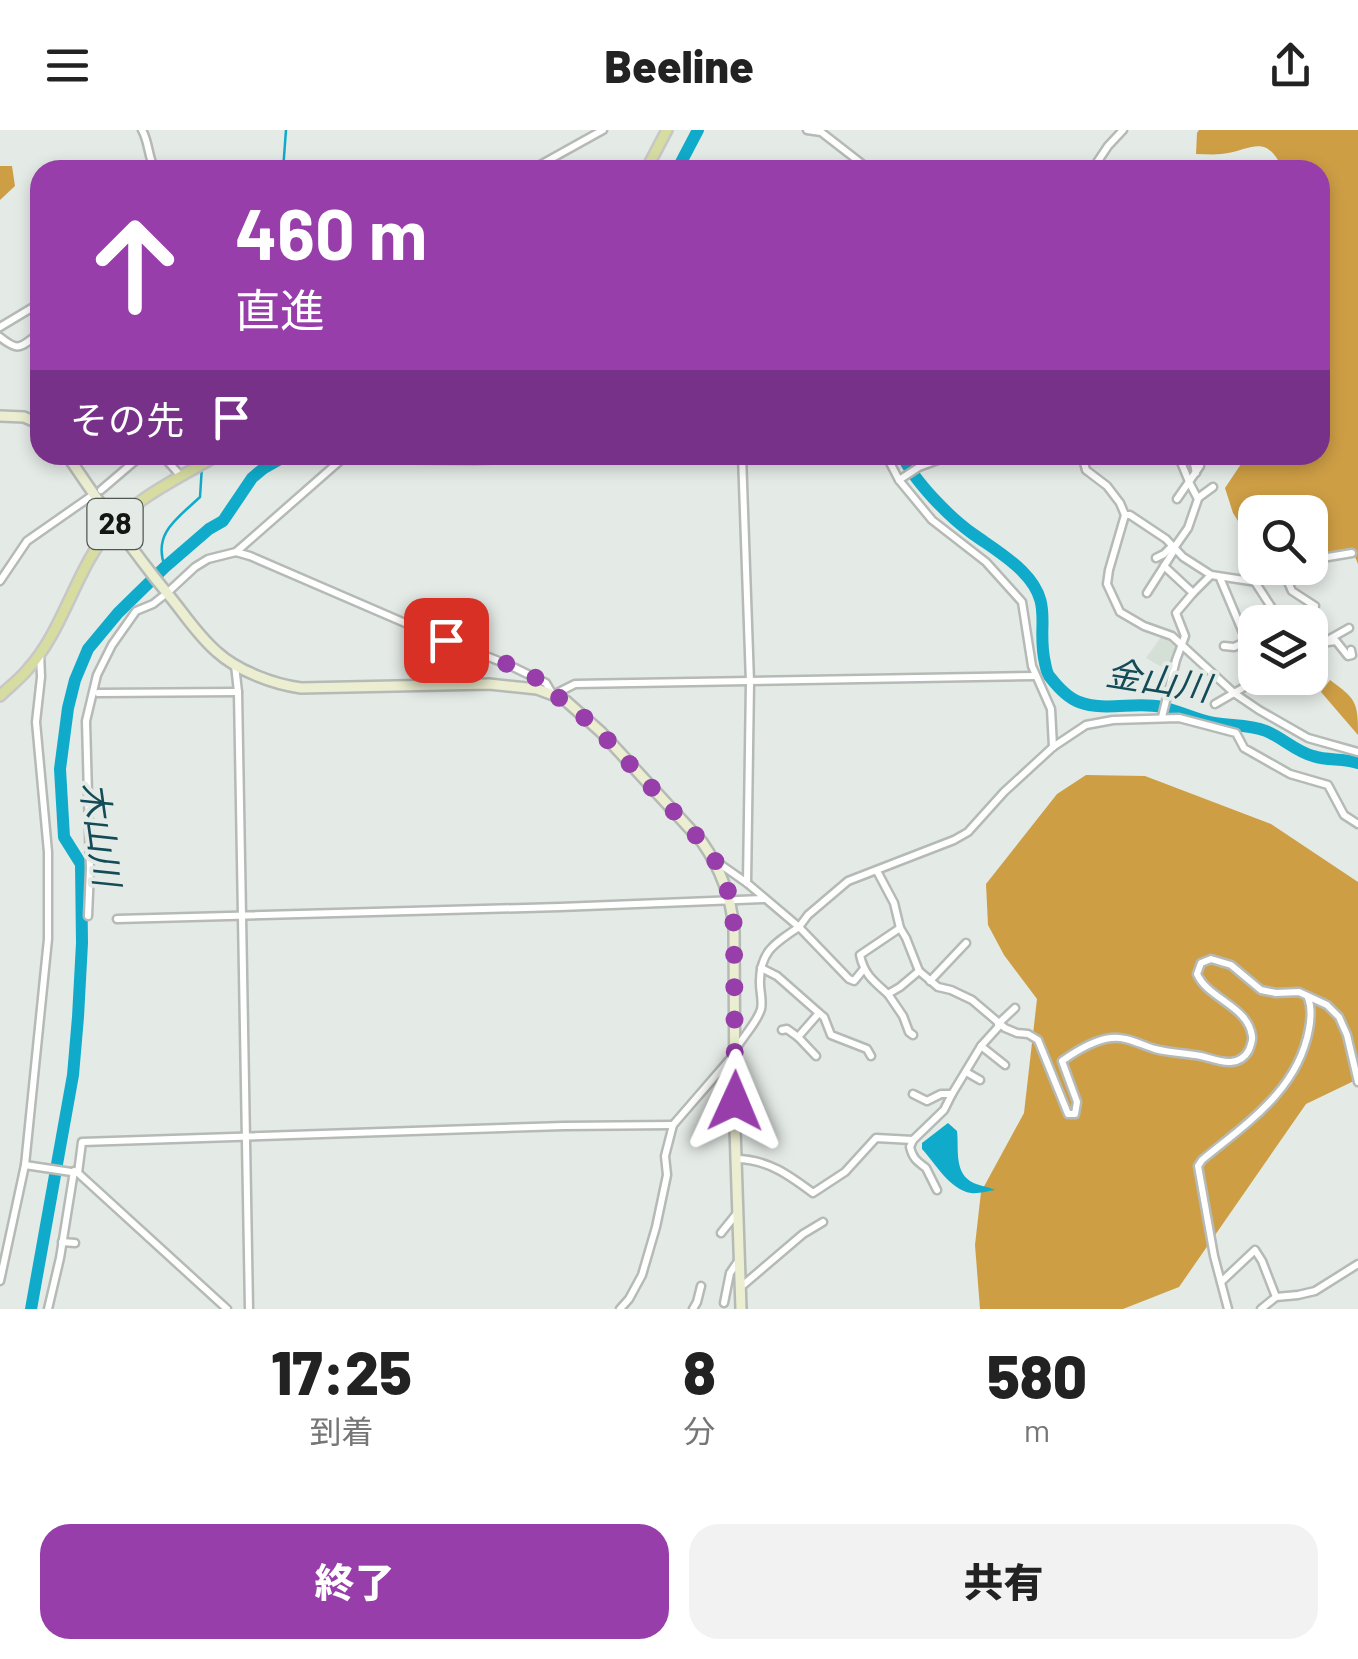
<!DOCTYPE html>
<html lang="ja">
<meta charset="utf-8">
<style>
:root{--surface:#fff;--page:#f2f2f2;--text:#222;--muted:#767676;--accent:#973eaa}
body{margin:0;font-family:Barlow,"Noto Sans JP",sans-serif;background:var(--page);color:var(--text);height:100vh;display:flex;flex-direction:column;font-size:38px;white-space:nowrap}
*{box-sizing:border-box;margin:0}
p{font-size:32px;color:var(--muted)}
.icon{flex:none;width:55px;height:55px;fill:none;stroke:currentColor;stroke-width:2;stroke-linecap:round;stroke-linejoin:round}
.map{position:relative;height:1179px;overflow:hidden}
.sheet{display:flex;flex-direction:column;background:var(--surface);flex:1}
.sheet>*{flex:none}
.banner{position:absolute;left:30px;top:30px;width:1300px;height:305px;border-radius:30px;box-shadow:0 5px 15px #0003;background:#973eaa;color:#fff;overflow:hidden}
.buttons{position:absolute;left:1238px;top:365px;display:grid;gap:20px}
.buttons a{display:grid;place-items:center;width:90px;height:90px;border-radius:20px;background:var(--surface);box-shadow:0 5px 15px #0003;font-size:50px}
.pin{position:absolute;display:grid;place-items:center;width:85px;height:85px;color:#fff;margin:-42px;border-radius:20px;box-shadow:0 5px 15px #0006}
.me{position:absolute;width:110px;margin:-55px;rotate:1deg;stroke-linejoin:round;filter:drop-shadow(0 0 8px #0008)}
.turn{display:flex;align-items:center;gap:35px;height:210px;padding:0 40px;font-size:45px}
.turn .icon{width:130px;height:130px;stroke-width:2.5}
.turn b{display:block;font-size:70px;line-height:85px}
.then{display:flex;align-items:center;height:95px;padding:0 40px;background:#0003;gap:20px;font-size:38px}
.eta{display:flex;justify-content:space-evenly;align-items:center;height:170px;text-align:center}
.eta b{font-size:60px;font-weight:800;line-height:70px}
.primary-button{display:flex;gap:20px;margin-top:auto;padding:20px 40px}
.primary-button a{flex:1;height:115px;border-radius:30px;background:var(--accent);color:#fff;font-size:40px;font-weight:800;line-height:115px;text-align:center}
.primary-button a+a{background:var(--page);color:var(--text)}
header{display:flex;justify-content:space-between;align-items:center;height:130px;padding:0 40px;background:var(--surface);font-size:45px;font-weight:800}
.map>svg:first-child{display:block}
.built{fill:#d4e0d5}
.forest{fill:#ce9e45}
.water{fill:#10abca}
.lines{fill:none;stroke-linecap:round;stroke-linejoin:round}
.stream{stroke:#10abca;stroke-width:2.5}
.river{stroke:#10abca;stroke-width:12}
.street-casing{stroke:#b5bab6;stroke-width:11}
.secondary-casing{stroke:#b5bab6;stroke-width:14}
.primary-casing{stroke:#c7c7c7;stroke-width:14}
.street{stroke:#fff;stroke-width:6}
.secondary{stroke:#ebeed0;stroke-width:9}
.primary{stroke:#d7dda0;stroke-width:9}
.route{stroke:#973eaa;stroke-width:18;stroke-dasharray:0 32.4}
.labels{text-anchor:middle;stroke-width:8;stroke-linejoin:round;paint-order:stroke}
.shield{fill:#e4eae5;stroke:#525653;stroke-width:2.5}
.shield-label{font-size:30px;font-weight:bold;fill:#141614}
.water-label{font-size:35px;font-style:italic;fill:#134b58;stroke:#e4eae5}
</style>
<header><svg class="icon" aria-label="menu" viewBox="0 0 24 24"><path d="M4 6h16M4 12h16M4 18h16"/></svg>Beeline<svg class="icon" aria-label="share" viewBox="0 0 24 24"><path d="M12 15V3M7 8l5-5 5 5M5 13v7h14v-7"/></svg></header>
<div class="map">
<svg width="1358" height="1179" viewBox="0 0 1358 1179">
<rect width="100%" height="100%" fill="#e4eae5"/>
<polygon class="built" points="1162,506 1180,517 1165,539 1146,528"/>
<g class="forest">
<path d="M1199,0h159v434l-6,-14 -42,5v-43h-55v36l-22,-35 -8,-25 22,-33h73v-198l3,-5 1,-11 -4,-2v-69h-37c-17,-39 -32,-19 -62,-16 -8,1 -17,0 -25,0l1,-21z"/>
<polygon points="0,36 12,36 15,56 0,70"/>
<path d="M1330,550c26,19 28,22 28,55l-37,-43z"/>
<polygon points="1086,645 1145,646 1271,694 1358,752 1358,949 1306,974 1179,1157 1123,1179 980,1179 975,1115 981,1062 1024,983 1037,869 1004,825 988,795 986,754 1057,664"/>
</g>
<path class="water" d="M948,993l9,8c2,17 -3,39 13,50 8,5 17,5 25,9 -7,1 -17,4 -24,3 -21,-3 -36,-30 -49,-44v-6z"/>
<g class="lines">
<g class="stream">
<polyline points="283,40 286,0"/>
<path d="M165,437c-13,-34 13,-49 35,-70l2,-31"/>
</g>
<g class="river">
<polyline points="677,40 698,0"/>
<path d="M902,325c12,26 47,62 71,79 17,12 34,22 49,37 33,33 14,54 23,92 1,5 2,11 5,14 7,9 18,21 29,25 26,10 57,-1 83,5 18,4 34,13 52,16 18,3 35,1 52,8 17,7 29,20 47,25 14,5 30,2 45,7"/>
<polyline points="31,1179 73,945 78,887 82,813 81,734 64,707 60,639 68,578 75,550 88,519 118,483 165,437 209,399 223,391 252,348 264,338 287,325"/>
</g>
<defs>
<g id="street">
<path d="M142,0c7,12 6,27 13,40"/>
<polyline points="807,0 821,2 870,40"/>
<polyline points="531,40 603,0"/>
<polyline points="1092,40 1108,16 1123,0"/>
<polyline points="0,197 40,173"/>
<path d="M0,207c21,17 21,8 40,-4"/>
<polyline points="162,325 180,345"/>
<polyline points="742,325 750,552 747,753"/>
<polyline points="886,325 899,350 932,390 986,432 1022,472 1032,536 1051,579 1053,617"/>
<polyline points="1082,325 1086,340 1107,356 1120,373 1125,385 1130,385 1166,409 1183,427 1211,445 1257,452 1291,438"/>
<polyline points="1192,325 1196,343"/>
<polyline points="899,350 919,337 951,325"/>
<polyline points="101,360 142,325"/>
<polyline points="1198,368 1213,357"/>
<polyline points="1177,369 1200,336"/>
<polyline points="1125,385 1109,440 1107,454 1120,482 1144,496 1172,506 1234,563 1259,580 1308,608 1358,622"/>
<polyline points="1174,418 1188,398 1198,369 1190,354 1178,325"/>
<polyline points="236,422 250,426 419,499 511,536 546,553 553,565 575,554 1036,546"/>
<polyline points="1156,428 1164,424 1172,416"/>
<polyline points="1310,430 1352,423"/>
<polyline points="1164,436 1193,463 1211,445"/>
<polyline points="1283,441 1292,461 1315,476"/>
<polyline points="1220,448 1255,531"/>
<polyline points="0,451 27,411 90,367"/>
<polyline points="1255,452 1281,492"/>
<polyline points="1147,463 1175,419"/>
<polyline points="1328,512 1336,511 1348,526 1352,525 1351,520"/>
<polyline points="1224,516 1234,517 1247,511"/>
<polyline points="1310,520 1349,498"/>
<polyline points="235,535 238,562 249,1179"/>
<polyline points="98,563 238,562"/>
<polyline points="1215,574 1260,548"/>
<polyline points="1162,587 1176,530 1185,506 1176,483 1193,463"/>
<polyline points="717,732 747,753 799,797 808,785 848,751 954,710 968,702 1004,662 1053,617 1086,595 1113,590 1179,588 1236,603 1244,618 1290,644 1328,655 1344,685 1358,694"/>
<path d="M877,741l17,32 6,25 6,10 13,33 19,16 13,3 21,10 33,28 12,5 11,1 10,6 30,74h7l2,-12 -15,-41c14,-10 31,-21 49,-23 15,-2 30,7 44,11 15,4 31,4 46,7 16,4 37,14 48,-6 1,-3 4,-10 3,-14 -4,-30 -44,-37 -55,-62l4,-11 10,-4 20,6 30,25 15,3 23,-1 28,13 12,12 8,18 11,47"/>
<polyline points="88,786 90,739 86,591 97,545 112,515 136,481 153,474 167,463 195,437 208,429 236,422 342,329 475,330 638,325"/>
<polyline points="117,789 560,777 763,769"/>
<polyline points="761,838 777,846 819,883 798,907 816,926"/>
<polyline points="930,851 966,813"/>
<path d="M888,864c-15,-13 -24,-20 -28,-39l40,-27"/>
<polyline points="819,883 824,887 831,905 867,919 871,926"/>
<polyline points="998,894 1015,878"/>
<polyline points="1000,895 981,916 1005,935"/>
<polyline points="782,900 787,899 798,907"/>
<polyline points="913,905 909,902 903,886 888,864 900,857 919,841"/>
<polyline points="966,942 980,950"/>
<polyline points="913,964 927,971 941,964 952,964 981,916"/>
<path d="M736,1029c31,0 53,16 77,34l32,-21 31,-34 37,2"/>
<polyline points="25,1035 78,1043 227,1179"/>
<polyline points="78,1043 82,1012 564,996 673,995"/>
<path d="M937,1060l-11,-22c-9,-7 -13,-9 -16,-21l3,-7 31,-30 8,-16"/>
<polyline points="721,1103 738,1082"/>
<polyline points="62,1112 75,1113"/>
<polyline points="0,1151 25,1035 48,809 48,722 36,592 41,547 40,522"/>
<polyline points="1221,1152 1255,1120 1262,1131 1276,1167"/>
<polyline points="742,1156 803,1104 823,1092"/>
<polyline points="724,1173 730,1143 739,1130"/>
<polyline points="48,1179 60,1128 74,1041"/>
<path d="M620,1179l9,-10 13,-24 14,-48 11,-52 -2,-19 8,-31 58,-67c7,-17 26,-34 30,-49 2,-8 -1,-17 -1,-25 -1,-32 15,-41 39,-57l50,52 5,2 9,-11"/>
<polyline points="693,1179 697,1172 701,1156"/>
<path d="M1228,1179l-14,-53 -16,-90 4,-6c45,-37 96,-70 107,-131 2,-11 3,-21 -1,-31"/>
<polyline points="1261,1179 1276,1167 1298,1165 1315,1161 1358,1134"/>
</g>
<g id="secondary">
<polyline points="0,286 24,287 40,294"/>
<path d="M67,325c32,47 64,94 100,138 16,19 30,42 50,59 21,19 56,32 84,36l188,-4 48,5 16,6 13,6 35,31 101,110c19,27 29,54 32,87l1,199 6,181"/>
</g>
<g id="primary">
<polyline points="646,40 667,0"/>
<path d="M0,566c9,-9 20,-17 28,-27 36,-40 47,-98 82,-140 28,-33 71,-52 108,-74"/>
</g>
</defs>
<use href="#street" class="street-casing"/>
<use href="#secondary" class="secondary-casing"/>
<use href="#primary" class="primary-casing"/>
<use href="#street" class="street"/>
<use href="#secondary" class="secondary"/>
<use href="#primary" class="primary"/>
</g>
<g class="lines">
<polyline class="route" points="446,510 512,536 546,553 553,565 566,571 600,602 702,712 716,732 732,771 734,799 735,971"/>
</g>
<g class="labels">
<rect class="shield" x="87.5" y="369" width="55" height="50" rx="8"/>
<g class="shield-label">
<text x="115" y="404">28</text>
</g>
<g class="water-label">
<text transform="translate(1158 551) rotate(9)" y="12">金山川</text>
<text transform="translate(100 704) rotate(82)" y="12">木山川</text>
</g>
</g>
</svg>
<div class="buttons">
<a><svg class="icon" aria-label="search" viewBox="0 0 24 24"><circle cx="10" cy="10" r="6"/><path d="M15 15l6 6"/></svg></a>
<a><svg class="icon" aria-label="layers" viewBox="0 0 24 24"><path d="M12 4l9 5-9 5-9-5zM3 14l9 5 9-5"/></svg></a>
</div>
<div class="pin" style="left:446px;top:510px;background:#d93025"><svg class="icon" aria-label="arrive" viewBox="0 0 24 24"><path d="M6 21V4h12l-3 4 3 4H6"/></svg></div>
<svg class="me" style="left:735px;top:971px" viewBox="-20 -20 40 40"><path d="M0-17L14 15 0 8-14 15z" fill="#973eaa" stroke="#fff" stroke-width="4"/></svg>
<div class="banner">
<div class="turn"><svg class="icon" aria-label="ahead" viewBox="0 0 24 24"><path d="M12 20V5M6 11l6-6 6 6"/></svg><div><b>460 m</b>直進</div></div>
<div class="then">その先<svg class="icon" aria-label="arrive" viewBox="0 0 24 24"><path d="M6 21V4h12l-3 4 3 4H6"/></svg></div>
</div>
</div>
<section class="sheet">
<div class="eta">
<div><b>17:25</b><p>到着</p></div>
<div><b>8</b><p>分</p></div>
<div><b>580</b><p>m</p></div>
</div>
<div class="primary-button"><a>終了</a><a>共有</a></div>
</section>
